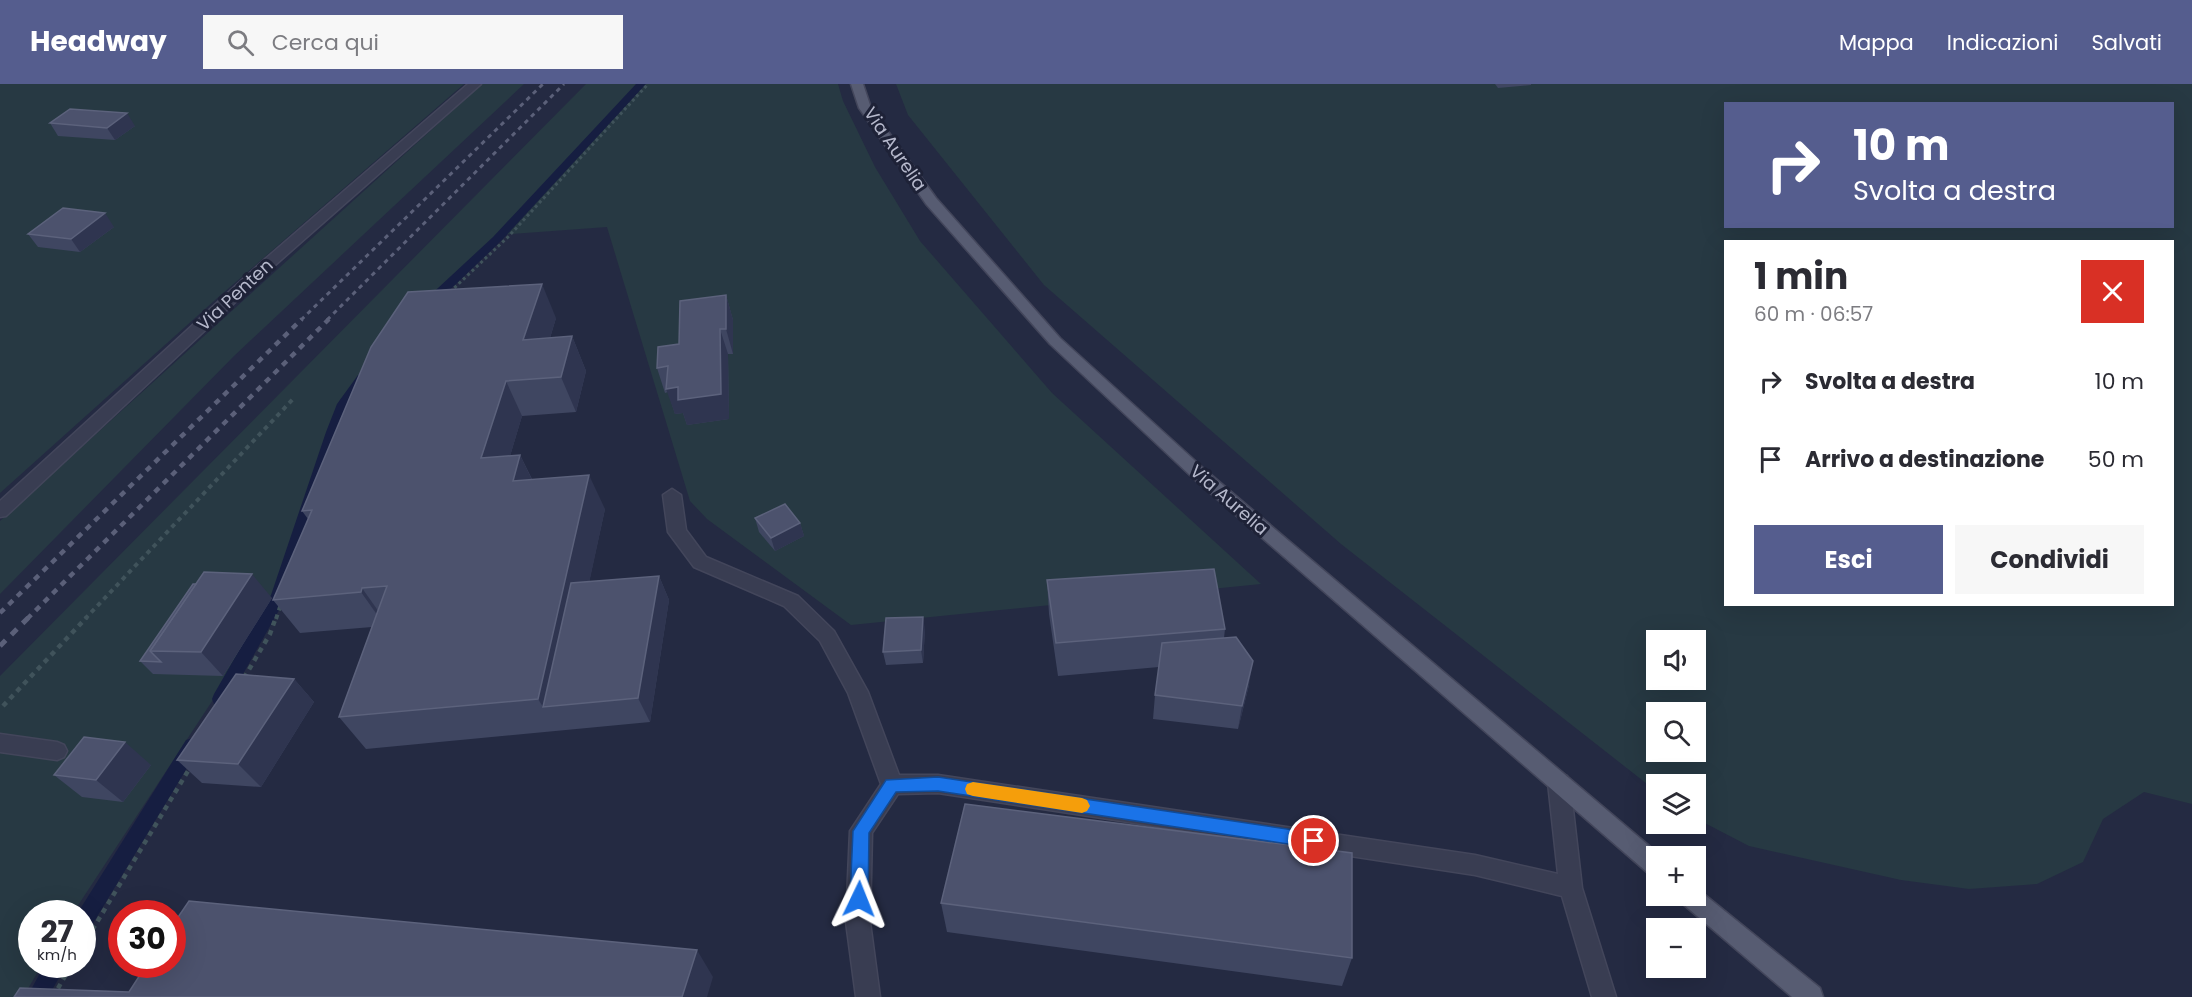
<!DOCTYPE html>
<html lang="it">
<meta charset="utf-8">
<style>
:root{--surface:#fff;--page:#f7f7f7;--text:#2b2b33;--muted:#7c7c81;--accent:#555d8e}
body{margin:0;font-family:Poppins,sans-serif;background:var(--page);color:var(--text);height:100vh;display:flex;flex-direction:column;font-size:22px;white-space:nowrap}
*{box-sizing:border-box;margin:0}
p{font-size:20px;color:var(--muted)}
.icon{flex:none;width:33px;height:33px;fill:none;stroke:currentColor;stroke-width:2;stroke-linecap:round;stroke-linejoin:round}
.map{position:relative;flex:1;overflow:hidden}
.details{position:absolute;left:1724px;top:156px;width:450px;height:366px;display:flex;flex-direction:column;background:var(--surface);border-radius:0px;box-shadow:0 6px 24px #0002}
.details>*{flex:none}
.banner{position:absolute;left:1724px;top:18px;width:450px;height:126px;border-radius:0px;box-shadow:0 6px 24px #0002;background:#555d8e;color:#fff;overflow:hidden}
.tools{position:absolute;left:1646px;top:546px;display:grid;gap:12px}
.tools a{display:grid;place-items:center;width:60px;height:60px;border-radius:0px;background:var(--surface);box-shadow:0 6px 24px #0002;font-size:30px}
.speed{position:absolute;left:18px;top:816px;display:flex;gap:12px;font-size:30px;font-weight:700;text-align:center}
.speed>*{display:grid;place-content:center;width:78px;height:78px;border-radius:50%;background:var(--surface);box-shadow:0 6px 24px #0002;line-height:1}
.speed small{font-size:15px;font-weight:400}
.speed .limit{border:9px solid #d22;background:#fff;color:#111}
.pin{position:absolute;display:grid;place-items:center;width:51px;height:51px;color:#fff;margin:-26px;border:3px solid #fff;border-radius:50%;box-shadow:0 2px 6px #0007}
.me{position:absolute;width:66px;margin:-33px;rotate:2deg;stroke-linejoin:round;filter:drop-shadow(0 0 4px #0008)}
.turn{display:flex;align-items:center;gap:21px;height:126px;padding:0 30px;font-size:27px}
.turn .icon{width:78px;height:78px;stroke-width:2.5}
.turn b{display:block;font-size:42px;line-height:51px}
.round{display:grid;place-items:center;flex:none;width:63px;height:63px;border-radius:0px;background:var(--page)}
.overview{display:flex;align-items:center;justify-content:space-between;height:102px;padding:0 30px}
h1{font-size:36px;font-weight:700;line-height:45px}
.button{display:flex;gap:12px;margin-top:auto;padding:12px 30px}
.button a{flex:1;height:69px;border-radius:0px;background:var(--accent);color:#fff;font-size:24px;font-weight:700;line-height:69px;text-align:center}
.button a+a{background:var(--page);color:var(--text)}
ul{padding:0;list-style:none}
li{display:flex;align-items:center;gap:18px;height:78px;padding:0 30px}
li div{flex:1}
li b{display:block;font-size:22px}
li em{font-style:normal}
header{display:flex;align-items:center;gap:36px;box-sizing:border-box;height:84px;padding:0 30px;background:var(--accent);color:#fff}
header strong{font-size:28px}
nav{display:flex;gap:33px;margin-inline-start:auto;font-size:21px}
.search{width:420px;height:54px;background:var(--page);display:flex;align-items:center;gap:15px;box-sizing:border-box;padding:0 21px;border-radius:0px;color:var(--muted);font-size:22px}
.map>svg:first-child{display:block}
.green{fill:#273943;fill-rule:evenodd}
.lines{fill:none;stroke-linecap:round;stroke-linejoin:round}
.stream{fill:#161e41;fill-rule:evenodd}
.minor-casing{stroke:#43465b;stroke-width:3}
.major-casing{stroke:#43465b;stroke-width:3}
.path-far2{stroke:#40535b;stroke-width:3;stroke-dasharray:3 3;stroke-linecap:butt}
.path-far1{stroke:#40535b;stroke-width:4;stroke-dasharray:4.5 4.5;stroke-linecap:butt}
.path{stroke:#40535b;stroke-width:4.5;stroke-dasharray:5 5;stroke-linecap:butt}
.minor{fill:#393d52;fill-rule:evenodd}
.major{fill:#575c72;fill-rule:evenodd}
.rail-far2{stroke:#5b6079;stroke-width:3;stroke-dasharray:4.5 4.5;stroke-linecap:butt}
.rail-far1{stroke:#5b6079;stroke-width:4.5;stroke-dasharray:6 6;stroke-linecap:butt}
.rail{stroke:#5b6079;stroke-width:5;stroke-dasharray:8 8;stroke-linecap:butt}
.wall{fill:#3f4661}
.shaded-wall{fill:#2f3550}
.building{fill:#4c526d;stroke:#5c627c;stroke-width:1.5}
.route{fill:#1a73e8;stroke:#114b97;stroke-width:1.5}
.slow{fill:#f59e0b}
.labels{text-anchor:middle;stroke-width:6;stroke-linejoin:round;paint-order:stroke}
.street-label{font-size:18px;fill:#b6b9cc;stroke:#1e2237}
</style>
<header>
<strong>Headway</strong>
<div class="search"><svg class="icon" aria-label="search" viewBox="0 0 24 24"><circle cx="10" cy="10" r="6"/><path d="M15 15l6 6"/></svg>Cerca qui</div>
<nav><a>Mappa</a><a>Indicazioni</a><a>Salvati</a></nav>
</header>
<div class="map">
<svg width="2192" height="913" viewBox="0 0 2192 913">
<rect width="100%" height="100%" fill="#242a42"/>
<g class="green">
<polygon points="0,0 464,0 215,216 0,409"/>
<polygon points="482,0 524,0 234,272 0,510 0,437"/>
<polygon points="586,0 638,0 629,11 639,0 838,0 843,17 875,83 920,157 1052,309 1261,500 851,541 707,435 690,417 607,143 497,151 390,254 340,316 292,452 273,516 222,602 73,829 32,830 32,880 42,881 23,913 0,913 0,592"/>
<path d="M896,0h1296v720l-48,-12 -41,27 -20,43 -46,22 -68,5 -68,-9 -152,-34 -54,-28v-34h-39v7l-315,-247 -297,-259 -136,-170zM1725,20h447v122h-447zM1725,158h447v362h-447zM1656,556h39v40h-39zM1656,628h39v40h-39z"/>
</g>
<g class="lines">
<g class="stream">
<polygon points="636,0 646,0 501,157 432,223 424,223 424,217 493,153"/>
<polygon points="363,290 370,294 350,321 340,348 287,512 226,620 220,622 214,620 212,615 214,610 271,511 326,348 337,320 358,291"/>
<polygon points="192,654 198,656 201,661 198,666 89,846 82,848 82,830 77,830 186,656"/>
<polygon points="45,880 67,880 48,913 27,913"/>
</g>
<defs>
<g id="minor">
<polygon points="468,0 481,0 274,182 6,432 0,433 0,417 264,176"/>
<polygon points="672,405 681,411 686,446 706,473 798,512 834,547 868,608 899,691 938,691 1475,771 1558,790 1548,699 1551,692 1559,690 1567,692 1570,699 1582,804 1616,913 1592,913 1562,812 1475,791 938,709 898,710 872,749 870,838 880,913 856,913 846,838 850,747 881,700 848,609 820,557 784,522 694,483 668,448 663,411"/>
<polygon points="0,650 57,658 64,661 67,667 64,673 57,676 0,668"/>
</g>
<g id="major">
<polygon points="851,0 863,0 871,24 936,114 1060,254 1204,385 1661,772 1656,772 1656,792 1648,789 1192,393 1050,260 926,120 859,24"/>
<polygon points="1695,803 1820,904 1823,913 1792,913 1683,820 1680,812 1695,812"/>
</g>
</defs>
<use href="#minor" class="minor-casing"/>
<use href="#major" class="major-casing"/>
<polyline class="path-far2" points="450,208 509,152 648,0"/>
<g class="path-far1">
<polyline points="85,535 294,314"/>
<polyline points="276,535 281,520"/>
</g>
<g class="path">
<polyline points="244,594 270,550 276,533"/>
<polyline points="3,622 87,533"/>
<polyline points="82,863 191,682"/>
<polyline points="53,913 72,880"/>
</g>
<use href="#minor" class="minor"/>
<use href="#major" class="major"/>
<g class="rail-far2">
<polyline points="301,236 543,0"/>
<polyline points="327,236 564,0"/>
</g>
<g class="rail-far1">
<polyline points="0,529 302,235"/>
<polyline points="27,535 329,235"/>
</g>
<polyline class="rail" points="0,562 29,533"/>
</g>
<g class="wall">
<polygon points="1495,0 1531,0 1531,1 1498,4"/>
<polygon points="50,39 135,42 115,56 58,52"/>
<polygon points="114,143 80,168 38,163 28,150"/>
<polygon points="726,211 733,236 733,270 728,270 729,335 687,341 683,329 675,330 668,308 665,309 657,284"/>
<polygon points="556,234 550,254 572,252 586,287 576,328 522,332 510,372 520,371 532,395 605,425 589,498 659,492 669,516 650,638 366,665 339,633 372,543 300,549 273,516 308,435 302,427"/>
<polygon points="755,434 800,439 804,452 775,467 759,448"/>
<polygon points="1047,496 1225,545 1224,554 1249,601 1238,645 1153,635 1155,611 1159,583 1058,592 1049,530"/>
<polygon points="193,500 272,514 223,592 153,590 140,577"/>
<polygon points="925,546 923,579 886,581 883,568"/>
<polygon points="294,595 314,618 261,703 202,699 177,676"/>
<polygon points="151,681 123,718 82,713 54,691"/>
<polygon points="941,819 1352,874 1342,902 947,848"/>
</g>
<g class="shaded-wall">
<polygon points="127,29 135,42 115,56 107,44"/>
<polygon points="105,129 114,143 80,168 71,155"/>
<polygon points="542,200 556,234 539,290 523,256"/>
<polygon points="726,211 733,236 733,270 726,245"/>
<polygon points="720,245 728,270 729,335 687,341 683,329 675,330 666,305"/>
<polygon points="572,252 586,287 576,328 561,293"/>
<polygon points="506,297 522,332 499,409 481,374"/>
<polygon points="520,371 537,406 513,397"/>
<polygon points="589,391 605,425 563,621 543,623 538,615"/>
<polygon points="800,439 804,452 775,467 771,454"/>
<polygon points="252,490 272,514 223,592 201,568"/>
<polygon points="659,492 669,516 650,638 638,614"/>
<polygon points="362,504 386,538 385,542 361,508"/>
<polygon points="923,533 925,546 923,579 921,566"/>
<polygon points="1253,577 1249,601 1238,645 1242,622"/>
<polygon points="294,595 314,618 261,703 238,680"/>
<polygon points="125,658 151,681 123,718 96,696"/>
<polygon points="697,866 713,893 707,913 682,913"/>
</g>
<g class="building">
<polygon points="70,25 127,29 107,44 50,39"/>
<polygon points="63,124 105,129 71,155 28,150"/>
<polygon points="542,200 523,256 572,252 561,293 506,297 481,374 520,371 513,397 589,391 538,615 339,633 387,502 362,504 361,508 273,516 312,426 302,427 371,263 408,208"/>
<polygon points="726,211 726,245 720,245 721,310 678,316 678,303 666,305 668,282 657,284 658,263 679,260 680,217"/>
<polygon points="785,420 800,439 771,454 755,434"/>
<polygon points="1214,485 1225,545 1056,559 1047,496"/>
<polygon points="204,488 252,490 201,568 150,567"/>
<polygon points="659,492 638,614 543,623 571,499"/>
<polygon points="193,500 196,500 150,567 161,578 140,577"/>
<polygon points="923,533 921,566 883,568 886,534"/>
<polygon points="1236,553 1253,577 1242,622 1155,611 1162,559"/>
<polygon points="236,590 294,595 238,680 177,676"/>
<polygon points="84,653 125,658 96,696 54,691"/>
<polygon points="965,720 1352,769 1352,874 941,819"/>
<polygon points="189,817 697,866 682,913 14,913 20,904 129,908 147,880 172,880 172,842"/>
</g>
<polygon class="route" points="938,693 1314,749 1320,751 1323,757 1320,762 1314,764 938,707 896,708 869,749 868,815 865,821 859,824 853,821 850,815 853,747 886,696"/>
<polygon class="slow" points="973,698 1082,714 1087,716 1090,722 1087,727 1082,729 973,712 967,710 965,705 967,700"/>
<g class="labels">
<g class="street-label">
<text transform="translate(895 65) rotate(56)" y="6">Via Aurelia</text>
<text transform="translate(235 211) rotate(-43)" y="6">Via Penten</text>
<text transform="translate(1229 416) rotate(41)" y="6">Via Aurelia</text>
</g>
</g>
</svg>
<div class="tools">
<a><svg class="icon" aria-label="sound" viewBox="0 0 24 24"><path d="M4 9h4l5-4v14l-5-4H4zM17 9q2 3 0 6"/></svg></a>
<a><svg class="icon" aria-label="search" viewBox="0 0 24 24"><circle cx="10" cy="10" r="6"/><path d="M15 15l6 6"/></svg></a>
<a><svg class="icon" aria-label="layers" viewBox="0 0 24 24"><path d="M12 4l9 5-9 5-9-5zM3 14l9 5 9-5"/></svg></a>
<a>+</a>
<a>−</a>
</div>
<div class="speed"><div>27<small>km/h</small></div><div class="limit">30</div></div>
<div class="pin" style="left:1314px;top:757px;background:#d93025"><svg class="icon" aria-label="arrive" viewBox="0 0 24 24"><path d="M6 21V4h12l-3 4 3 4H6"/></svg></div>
<svg class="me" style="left:859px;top:815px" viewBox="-20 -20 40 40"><path d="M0-17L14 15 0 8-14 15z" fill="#1a73e8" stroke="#fff" stroke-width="4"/></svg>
<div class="banner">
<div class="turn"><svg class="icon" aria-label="right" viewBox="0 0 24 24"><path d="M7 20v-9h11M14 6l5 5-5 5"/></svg><div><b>10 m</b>Svolta a destra</div></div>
</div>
<section class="details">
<div class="overview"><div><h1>1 min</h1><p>60 m · 06:57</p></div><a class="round" style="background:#d93025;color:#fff"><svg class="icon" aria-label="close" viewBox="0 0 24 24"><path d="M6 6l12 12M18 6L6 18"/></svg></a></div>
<ul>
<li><svg class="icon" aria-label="right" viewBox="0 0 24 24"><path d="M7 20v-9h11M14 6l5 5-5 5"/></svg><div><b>Svolta a destra</b></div><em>10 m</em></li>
<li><svg class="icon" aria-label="arrive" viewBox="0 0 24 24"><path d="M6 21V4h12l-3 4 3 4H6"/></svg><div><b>Arrivo a destinazione</b></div><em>50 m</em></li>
</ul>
<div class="button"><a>Esci</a><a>Condividi</a></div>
</section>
</div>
